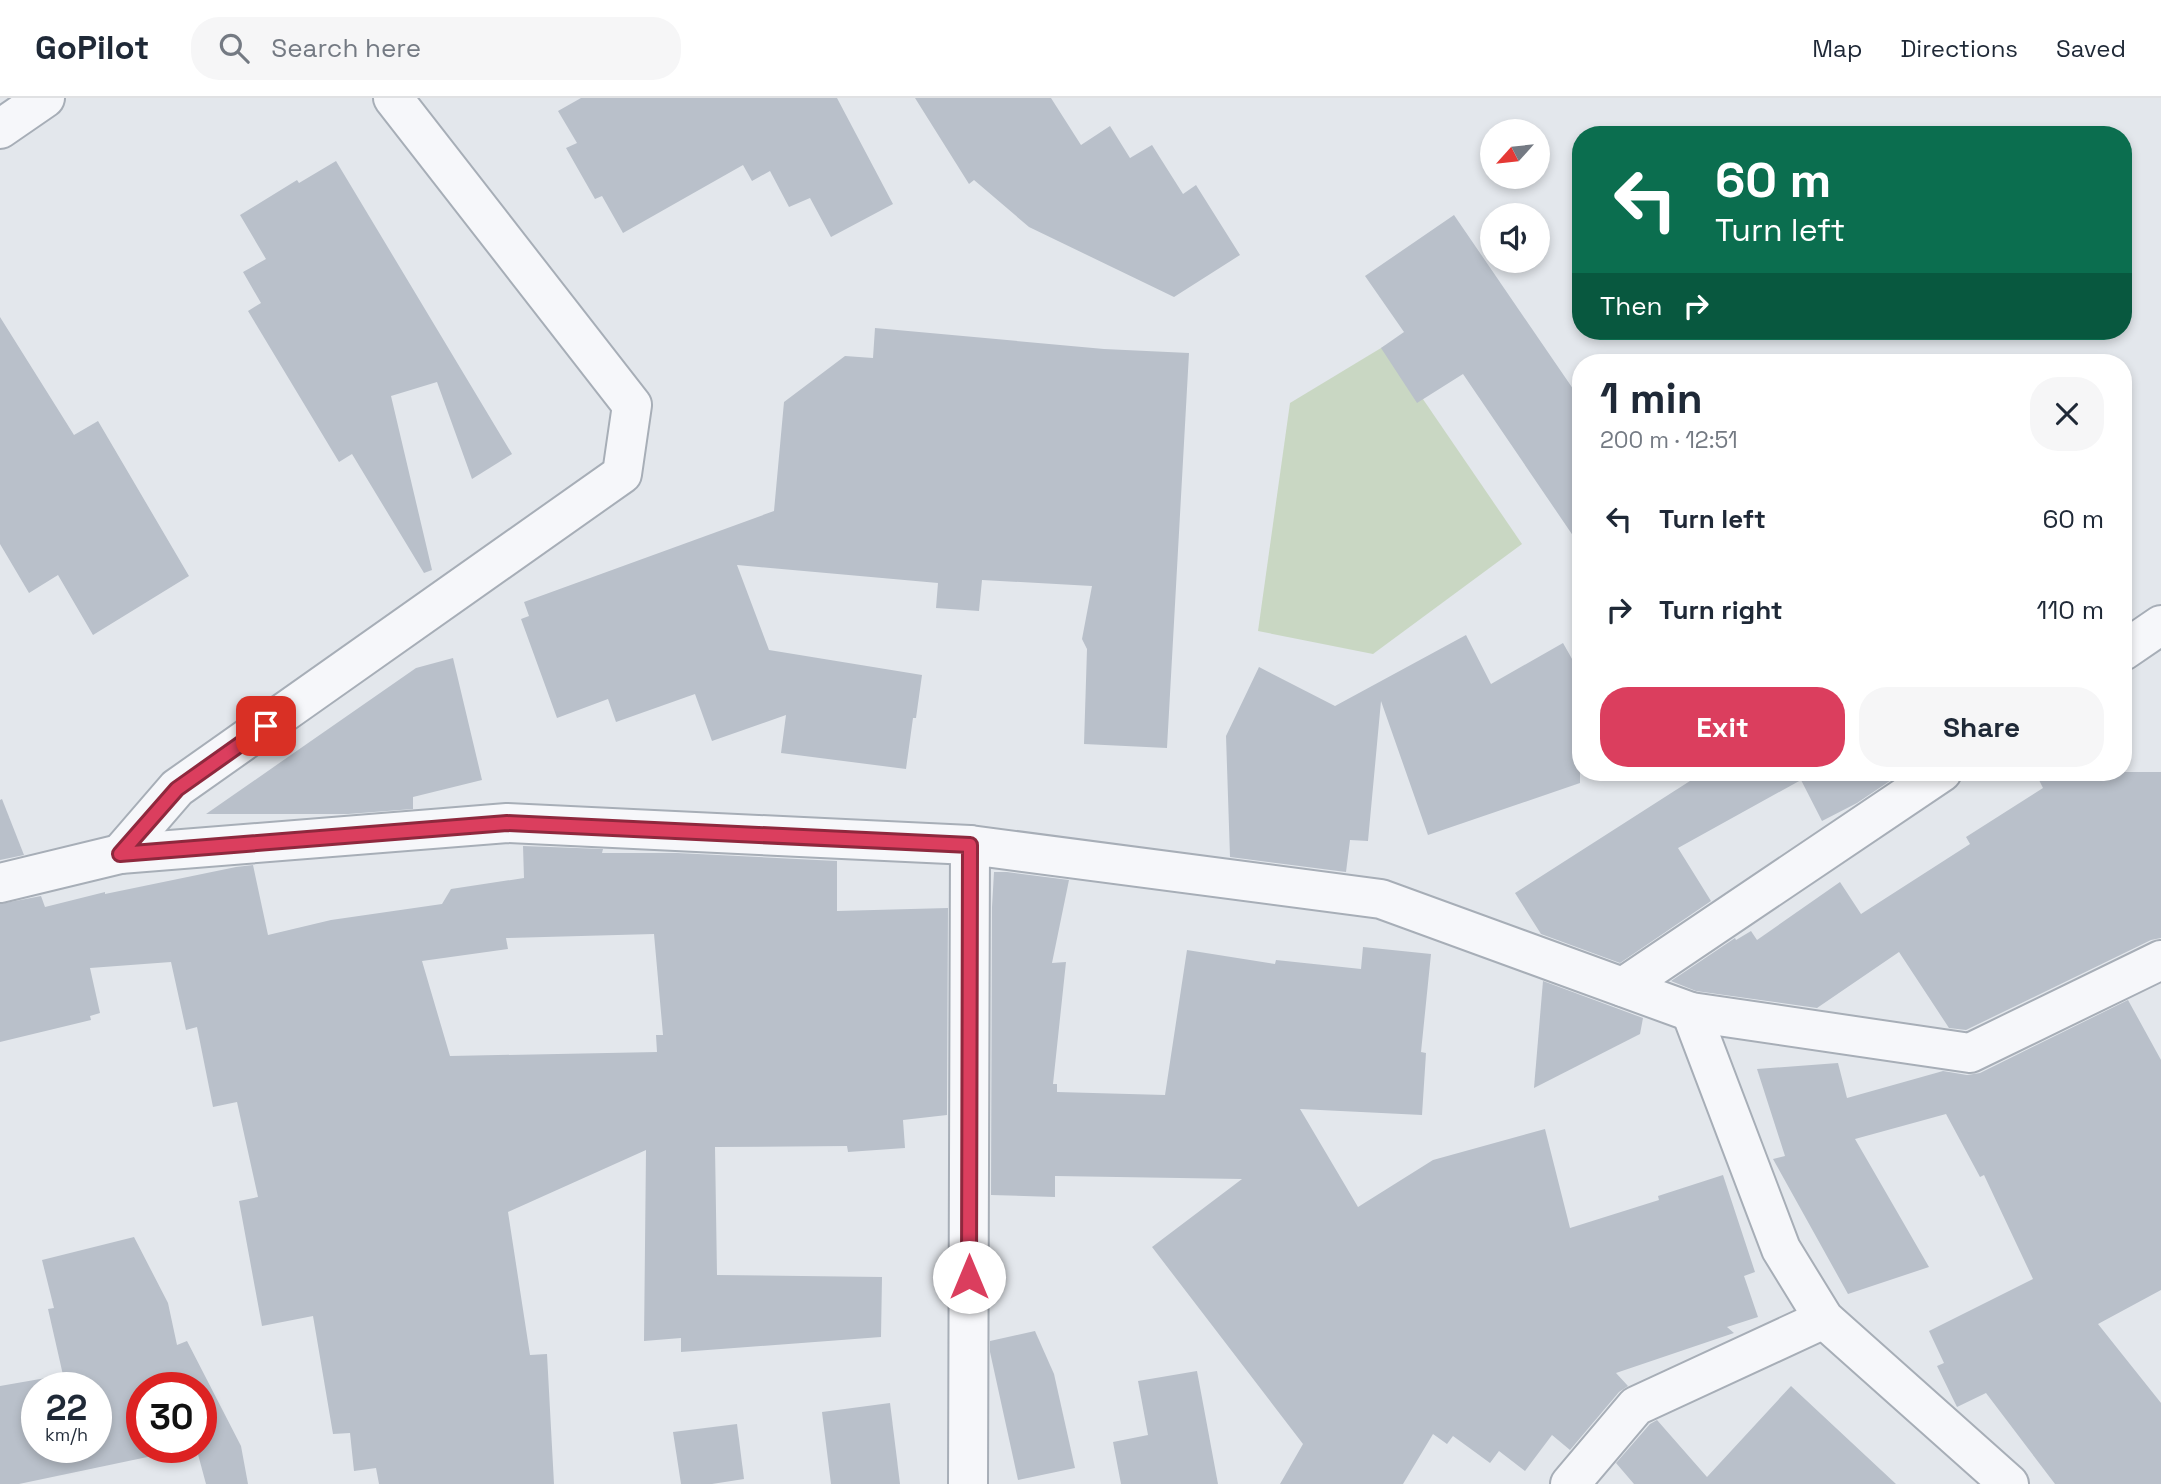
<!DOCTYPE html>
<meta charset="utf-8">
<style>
:root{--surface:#fff;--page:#f6f6f7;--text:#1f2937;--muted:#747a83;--line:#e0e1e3;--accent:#db3e5e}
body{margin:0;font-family:"Space Grotesk",sans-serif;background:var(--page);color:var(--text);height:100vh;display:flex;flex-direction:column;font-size:26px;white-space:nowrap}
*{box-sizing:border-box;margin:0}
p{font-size:23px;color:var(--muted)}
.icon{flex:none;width:38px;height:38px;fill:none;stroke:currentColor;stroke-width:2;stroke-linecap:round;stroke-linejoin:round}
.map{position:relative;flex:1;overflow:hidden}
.drawer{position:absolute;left:1572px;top:256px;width:560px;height:427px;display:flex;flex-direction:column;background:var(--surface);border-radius:28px;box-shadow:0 4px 10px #0003}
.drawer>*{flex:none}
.banner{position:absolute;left:1572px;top:28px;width:560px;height:214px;border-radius:28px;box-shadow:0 4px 10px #0003;background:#0b6e4f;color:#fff;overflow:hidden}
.needle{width:46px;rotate:243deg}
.tools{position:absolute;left:1480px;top:21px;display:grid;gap:14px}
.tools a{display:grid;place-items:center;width:70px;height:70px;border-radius:50%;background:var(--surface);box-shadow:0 4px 10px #0003;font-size:35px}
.speed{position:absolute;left:21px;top:1274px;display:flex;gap:14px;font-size:35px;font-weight:700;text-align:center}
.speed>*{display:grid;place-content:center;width:91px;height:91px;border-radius:50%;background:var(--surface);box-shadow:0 4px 10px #0003;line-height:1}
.speed small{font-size:18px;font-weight:400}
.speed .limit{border:10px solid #d22;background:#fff;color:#111}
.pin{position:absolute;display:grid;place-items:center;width:60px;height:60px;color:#fff;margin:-30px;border-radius:14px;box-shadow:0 4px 10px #0006}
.me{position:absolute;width:77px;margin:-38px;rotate:0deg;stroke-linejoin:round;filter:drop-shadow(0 0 5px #0008)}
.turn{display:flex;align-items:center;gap:24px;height:147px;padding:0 28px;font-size:32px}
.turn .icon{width:91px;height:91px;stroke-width:2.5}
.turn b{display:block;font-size:49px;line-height:60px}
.then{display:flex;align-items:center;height:66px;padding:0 28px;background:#0003;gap:14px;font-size:26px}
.round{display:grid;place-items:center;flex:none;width:74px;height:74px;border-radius:28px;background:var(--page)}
.head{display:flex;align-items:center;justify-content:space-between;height:119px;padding:0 28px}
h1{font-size:42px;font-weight:600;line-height:52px}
.button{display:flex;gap:14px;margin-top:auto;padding:14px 28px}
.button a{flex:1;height:80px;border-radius:28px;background:var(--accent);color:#fff;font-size:28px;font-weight:600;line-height:80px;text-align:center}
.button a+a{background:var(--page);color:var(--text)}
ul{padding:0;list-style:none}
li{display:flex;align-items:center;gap:21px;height:91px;padding:0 28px}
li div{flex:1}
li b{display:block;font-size:26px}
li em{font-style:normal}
header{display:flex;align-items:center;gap:42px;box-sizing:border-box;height:98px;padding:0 35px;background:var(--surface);border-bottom:2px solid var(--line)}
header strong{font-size:33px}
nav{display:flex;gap:38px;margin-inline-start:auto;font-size:24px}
.search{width:490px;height:63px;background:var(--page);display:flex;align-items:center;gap:18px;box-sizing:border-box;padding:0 24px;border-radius:28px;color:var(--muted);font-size:26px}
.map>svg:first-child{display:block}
.green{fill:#c9d7c3}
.building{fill:#b9c0ca;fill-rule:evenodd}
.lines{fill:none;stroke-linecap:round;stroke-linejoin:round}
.minor-casing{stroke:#a7aeb7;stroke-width:42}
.minor{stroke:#f6f7fa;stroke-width:38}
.route-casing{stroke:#8e283d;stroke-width:18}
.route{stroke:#db3e5e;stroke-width:12}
</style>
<header>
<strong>GoPilot</strong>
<div class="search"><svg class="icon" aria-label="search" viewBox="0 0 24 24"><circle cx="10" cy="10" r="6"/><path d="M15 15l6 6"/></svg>Search here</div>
<nav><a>Map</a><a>Directions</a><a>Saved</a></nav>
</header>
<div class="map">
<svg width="2161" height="1386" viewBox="0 0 2161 1386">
<rect width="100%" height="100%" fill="#e3e7ec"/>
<polygon class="green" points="1386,247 1522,446 1373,556 1258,533 1290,305"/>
<g class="building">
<polygon points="581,0 837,0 893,106 831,139 810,100 789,109 770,73 752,83 743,67 623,135 602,98 595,101 566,50 577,45 558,13"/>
<polygon points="915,0 1051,0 1081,47 1110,28 1130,60 1152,47 1183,96 1196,87 1240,157 1174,199 1029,129 974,82 969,86"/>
<polygon points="336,63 512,356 472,381 437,284 391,298 432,472 424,475 352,356 339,364 248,213 261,205 243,174 266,161 240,117 297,82 299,85"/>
<polygon points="1454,117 1580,301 1580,448 1463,276 1417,305 1381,250 1404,234 1365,178"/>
<polygon points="0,219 74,337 98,323 189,478 93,537 58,477 29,495 0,446"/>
<polygon points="875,230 1104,251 1189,255 1167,650 1084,646 1087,551 1082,541 1092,488 982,482 979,513 936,510 938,485 737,467 769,552 922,577 916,620 913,620 906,671 781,655 786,617 712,643 695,596 616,624 608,601 557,620 521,521 529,518 524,504 774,413 784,304 845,258 873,260"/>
<polygon points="1466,537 1491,586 1563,545 1580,575 1580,685 1428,737 1381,603 1368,743 1350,742 1346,774 1230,759 1226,638 1259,569 1335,608"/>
<polygon points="453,560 482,682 413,699 413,711 348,716 206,716 416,570"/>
<polygon points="1704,674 1903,674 1857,705 1822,723 1801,682 1678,750 1711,803 1620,865 1541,836 1515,795"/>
<polygon points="2035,674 2161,674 2161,840 2151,842 1966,932 1949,930 1899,854 1817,910 1696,893 1671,883 1735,840 1736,842 1751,833 1757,842 1840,784 1861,816 1970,746 1966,739 2043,690"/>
<polygon points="2,701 24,757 0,762 0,702"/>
<path d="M523,748l80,3 -1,4h75l160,8v50l111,-3 -1,207 -44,5 2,28 -57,4 -1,-6 -132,1 2,128 165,2 -1,60 -200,15v-14l-37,3 2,-191 -138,62 22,143 17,-1 7,130h-175l-3,-16 -22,3 -4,-38 -17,1 -20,-118 -51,10 -23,-125 19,-4 -21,-95 -24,5 -16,-80 -11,3 -15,-68 -81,6 10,45 -10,3 1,4 -91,22v-138l41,-8 4,11 60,-15v2l131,-27 17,-2 15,70 63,-15 111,-16 9,-15 73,-11zM654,836l9,101h-7l1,17 -207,4 -28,-95 86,-12 -2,-11z"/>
<polygon points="994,774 1007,774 1069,782 1052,865 1066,864 1053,986 1057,986 1057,994 1165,997 1187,852 1275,866 1276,862 1361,871 1363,849 1431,856 1421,954 1426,955 1422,1017 1300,1011 1358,1109 1433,1062 1545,1031 1570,1130 1659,1102 1658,1098 1723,1077 1755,1174 1744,1178 1758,1219 1727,1229 1734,1235 1616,1275 1628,1288 1619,1294 1570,1352 1552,1337 1525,1373 1499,1353 1490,1365 1453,1338 1447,1346 1433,1336 1403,1386 1280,1386 1303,1346 1152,1149 1242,1081 1055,1078 1055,1099 991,1097 992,809"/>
<polygon points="1543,883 1643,920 1640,936 1534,990"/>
<polygon points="2128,902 2161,962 2161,1192 2098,1226 2161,1305 2161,1386 2055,1386 1986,1295 1957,1309 1937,1268 1944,1265 1929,1233 2033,1181 1984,1077 1980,1079 1946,1016 1855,1041 1929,1169 1848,1196 1773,1061 1785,1058 1757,971 1838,965 1847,1000 1943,973 1967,977 1980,975"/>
<path d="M134,1139l34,66 9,42 10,-4 54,105 7,38h-42l-10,-37h5v-59h-59v59h53l-176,37h-19v-98l63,-11 -15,-66 6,-1 -12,-48zM37,1290h59v59h-59z"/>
<polygon points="1035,1233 1054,1276 1075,1370 1018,1382 990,1254 990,1243"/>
<polygon points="1197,1273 1218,1386 1121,1386 1113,1344 1148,1337 1138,1283"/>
<polygon points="1791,1288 1896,1386 1634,1386 1616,1365 1650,1326 1657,1322 1707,1379"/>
<polygon points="890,1305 900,1386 831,1386 822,1314"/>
<polygon points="737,1326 744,1381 712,1386 681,1386 673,1334"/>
</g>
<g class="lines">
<defs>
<g id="minor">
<polyline points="0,31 45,0"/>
<polyline points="2123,553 2161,527"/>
<polyline points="120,756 177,690 622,376 632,307 393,0"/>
<polyline points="0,785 120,756 507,725 970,747"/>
<polyline points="1623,889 1942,674"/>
<polyline points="1691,914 1781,1151 1824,1221 2009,1386"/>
<polyline points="968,1386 970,747 1381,801 1691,914 1970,955 2161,862"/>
<polyline points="1570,1386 1636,1308 1824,1221"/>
</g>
</defs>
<use href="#minor" class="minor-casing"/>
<use href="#minor" class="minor"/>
</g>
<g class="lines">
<defs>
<polyline id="route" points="266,628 177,691 120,756 507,725 970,747 969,1179"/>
</defs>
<use href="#route" class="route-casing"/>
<use href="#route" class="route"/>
</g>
</svg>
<div class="tools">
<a><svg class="needle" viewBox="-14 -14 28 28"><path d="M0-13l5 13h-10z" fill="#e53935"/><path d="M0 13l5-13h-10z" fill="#747a83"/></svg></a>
<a><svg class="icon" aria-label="sound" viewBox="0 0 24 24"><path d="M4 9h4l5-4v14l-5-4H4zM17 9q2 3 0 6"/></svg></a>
</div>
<div class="speed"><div>22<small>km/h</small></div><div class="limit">30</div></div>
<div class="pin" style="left:266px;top:628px;background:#d93025"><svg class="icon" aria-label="arrive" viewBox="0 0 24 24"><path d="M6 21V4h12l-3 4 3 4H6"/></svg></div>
<svg class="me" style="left:969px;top:1179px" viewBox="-20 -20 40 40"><circle r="19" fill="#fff"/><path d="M0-13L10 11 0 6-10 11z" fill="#db3e5e"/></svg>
<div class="banner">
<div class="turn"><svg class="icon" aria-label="left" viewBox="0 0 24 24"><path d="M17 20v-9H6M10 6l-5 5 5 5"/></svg><div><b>60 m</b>Turn left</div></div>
<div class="then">Then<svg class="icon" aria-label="right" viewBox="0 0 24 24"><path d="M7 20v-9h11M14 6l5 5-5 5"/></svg></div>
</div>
<section class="drawer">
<div class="head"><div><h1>1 min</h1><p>200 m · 12:51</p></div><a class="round"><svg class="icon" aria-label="close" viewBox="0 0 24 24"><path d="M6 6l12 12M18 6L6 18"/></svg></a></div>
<ul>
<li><svg class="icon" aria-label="left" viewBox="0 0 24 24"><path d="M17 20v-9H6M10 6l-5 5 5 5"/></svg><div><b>Turn left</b></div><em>60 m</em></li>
<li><svg class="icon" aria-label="right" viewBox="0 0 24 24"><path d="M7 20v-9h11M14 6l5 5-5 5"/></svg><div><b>Turn right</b></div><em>110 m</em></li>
</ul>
<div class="button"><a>Exit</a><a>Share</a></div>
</section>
</div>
